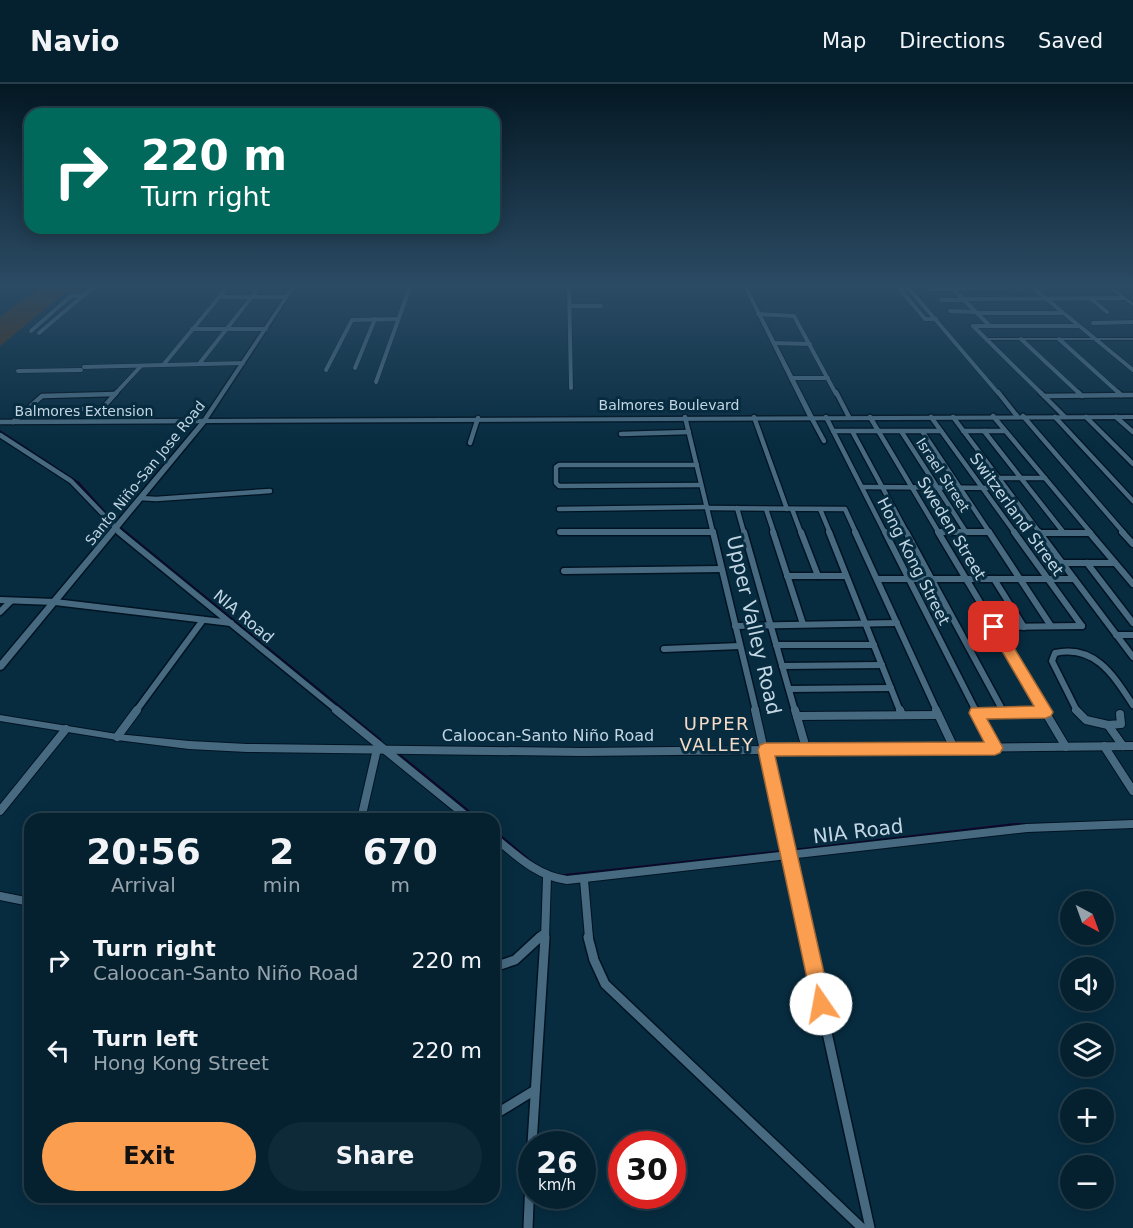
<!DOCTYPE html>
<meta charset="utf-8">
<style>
:root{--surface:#052130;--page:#0e2938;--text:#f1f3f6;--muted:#97a3ab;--line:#263e4c;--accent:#fb9e50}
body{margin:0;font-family:"DejaVu Sans",sans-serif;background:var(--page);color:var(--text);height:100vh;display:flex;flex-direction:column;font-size:22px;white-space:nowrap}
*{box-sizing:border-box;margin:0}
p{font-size:20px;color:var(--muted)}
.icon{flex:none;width:33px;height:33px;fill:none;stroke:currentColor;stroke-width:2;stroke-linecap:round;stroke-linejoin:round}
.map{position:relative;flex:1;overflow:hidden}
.sheet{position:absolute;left:24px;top:729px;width:476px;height:390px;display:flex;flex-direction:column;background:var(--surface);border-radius:18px;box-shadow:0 3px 15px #0003,0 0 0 2px var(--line)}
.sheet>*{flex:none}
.top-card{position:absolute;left:24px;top:24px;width:476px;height:126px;border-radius:18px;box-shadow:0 3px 15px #0003,0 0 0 2px var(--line);background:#00695c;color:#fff;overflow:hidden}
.needle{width:39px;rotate:139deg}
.tools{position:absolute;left:1060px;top:807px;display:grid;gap:12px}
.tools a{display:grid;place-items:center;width:54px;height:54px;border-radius:50%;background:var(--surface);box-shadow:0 3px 15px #0003,0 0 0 2px var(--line);font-size:30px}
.speed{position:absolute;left:518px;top:1047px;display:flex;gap:12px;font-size:30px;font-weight:700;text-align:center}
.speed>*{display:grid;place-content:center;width:78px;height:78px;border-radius:50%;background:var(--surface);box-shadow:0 3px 15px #0003,0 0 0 2px var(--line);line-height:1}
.speed small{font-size:15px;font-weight:400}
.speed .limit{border:9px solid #d22;background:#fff;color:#111}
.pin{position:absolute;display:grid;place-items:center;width:51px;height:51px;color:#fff;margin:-26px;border-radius:12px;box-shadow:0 3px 9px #0006}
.me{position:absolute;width:66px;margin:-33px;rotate:348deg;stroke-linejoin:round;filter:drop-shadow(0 0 4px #0008)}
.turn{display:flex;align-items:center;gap:21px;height:126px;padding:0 18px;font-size:27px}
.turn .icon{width:78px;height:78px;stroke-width:2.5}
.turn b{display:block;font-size:42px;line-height:51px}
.eta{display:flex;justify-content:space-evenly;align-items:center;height:102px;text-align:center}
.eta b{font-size:36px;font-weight:800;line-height:42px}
.action{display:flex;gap:12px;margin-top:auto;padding:12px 18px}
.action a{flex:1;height:69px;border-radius:36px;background:var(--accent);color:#111;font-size:24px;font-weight:800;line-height:69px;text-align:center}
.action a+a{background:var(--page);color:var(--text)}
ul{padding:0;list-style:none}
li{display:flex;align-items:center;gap:18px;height:90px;padding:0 18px}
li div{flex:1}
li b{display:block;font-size:22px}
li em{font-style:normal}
header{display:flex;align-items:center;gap:36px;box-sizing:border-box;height:84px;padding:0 30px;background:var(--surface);border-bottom:2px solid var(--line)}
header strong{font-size:28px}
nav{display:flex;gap:33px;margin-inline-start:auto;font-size:21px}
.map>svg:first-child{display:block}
.green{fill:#4e2c0f}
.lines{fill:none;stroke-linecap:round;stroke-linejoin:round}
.stream{stroke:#160030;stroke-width:1.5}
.minor-far4-casing{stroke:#001322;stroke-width:5}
.minor-far3-casing{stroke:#001322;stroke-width:7}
.minor-far2-casing{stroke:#001322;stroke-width:9}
.minor-far1-casing{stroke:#001322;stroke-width:10}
.minor-casing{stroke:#001322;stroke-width:12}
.tertiary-casing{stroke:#001322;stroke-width:2}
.secondary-casing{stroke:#001322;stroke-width:3}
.minor-far4{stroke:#476a81;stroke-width:4}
.minor-far3{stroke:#476a81;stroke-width:4.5}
.minor-far2{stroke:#476a81;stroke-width:6}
.minor-far1{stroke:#476a81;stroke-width:8}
.minor{stroke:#476a81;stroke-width:9}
.tertiary{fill:#476a81;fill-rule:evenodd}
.secondary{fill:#476a81;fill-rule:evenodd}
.route{fill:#fb9e50;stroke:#a36734;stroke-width:1.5}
.labels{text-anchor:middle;stroke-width:6;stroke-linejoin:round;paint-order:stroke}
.far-street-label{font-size:14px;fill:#c2d5e2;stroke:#072c40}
.street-label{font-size:16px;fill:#c2d5e2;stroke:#072c40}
.neighbourhood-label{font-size:18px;letter-spacing:1.5px;fill:#f6dbc7;stroke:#072c40}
.near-street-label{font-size:20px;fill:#c2d5e2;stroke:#072c40}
</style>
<header>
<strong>Navio</strong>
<nav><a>Map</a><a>Directions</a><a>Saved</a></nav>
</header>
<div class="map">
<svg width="1133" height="1144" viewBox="0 0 1133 1144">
<rect width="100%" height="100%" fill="#072c40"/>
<polygon class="green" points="43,200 87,200 74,209 65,209 0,262 0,233"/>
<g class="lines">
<g class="stream">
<polyline points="0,347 79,399 114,438"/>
<polyline points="120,443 381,656"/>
<polyline points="399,670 479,735"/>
<polyline points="494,746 537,782"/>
<polyline points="791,766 1013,740 1073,739"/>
<polyline points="563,791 779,767"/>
</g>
<defs>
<g id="minor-far4">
<polyline points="569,200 571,304"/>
<polyline points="905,200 999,310"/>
<polyline points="948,200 990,242"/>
<polyline points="1032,203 1133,286"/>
<polyline points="908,204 899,204 925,235 936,235"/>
<polyline points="952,204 1109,203"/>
<polyline points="931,205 953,205"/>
<polyline points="219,213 286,213"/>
<polyline points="1090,214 1107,228"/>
<polyline points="962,215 1124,214"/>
<polyline points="941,216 964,216"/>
<polyline points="569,222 601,222"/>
<polyline points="950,227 975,228"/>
<polyline points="977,229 1063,229"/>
<polyline points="758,230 794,232 836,310"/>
<polyline points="1093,239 1133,238"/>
<polyline points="973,242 1042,310"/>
<polyline points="973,242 1078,242"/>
<polyline points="192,245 266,245"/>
<polyline points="31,247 71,212 83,211"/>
<polyline points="39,249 97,200"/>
<polyline points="1021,255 1080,310"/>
<polyline points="1059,255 1120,310"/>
<polyline points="774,259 810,260"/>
<polyline points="164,280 230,200"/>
<polyline points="199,280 262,200"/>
<polyline points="84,283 243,279"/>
<polyline points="355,284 375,235"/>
<polyline points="326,286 352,236 398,235"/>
<polyline points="18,287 81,286"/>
<polyline points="791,294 828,294"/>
<polyline points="376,298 411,200"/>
<polyline points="115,310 141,282"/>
</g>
<g id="minor-far3">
<polyline points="836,308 849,333"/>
<polyline points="998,308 1017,332"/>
<polyline points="1040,308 1065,333"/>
<polyline points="1078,308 1082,312"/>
<polyline points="1118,308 1121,311"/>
<polyline points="1044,312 1133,311"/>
<polyline points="51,325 102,325"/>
<polyline points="98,329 117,308"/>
<polyline points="993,332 1091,449"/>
<polyline points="1023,332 1124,449"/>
<polyline points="685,333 713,449"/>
<polyline points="754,333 787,425"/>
<polyline points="811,333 824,357"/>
<polyline points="826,333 885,449"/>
<polyline points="870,333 939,449"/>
<polyline points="931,333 1015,449"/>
<polyline points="953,333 1040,449"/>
<polyline points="1055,333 1133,417"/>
<polyline points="1086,333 1133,380"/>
<polyline points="1116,333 1133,348"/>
<polyline points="0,338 204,337"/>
<polyline points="13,338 42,312 115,310"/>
<polyline points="833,347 941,347"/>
<polyline points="852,347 907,449"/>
<polyline points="901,347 966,448"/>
<polyline points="922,347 990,449"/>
<polyline points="963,347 1005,347"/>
<polyline points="984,347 1064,449"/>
<polyline points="621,350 689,348"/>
<polyline points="0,351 71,397 121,449"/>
<polyline points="470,359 478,334"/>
<polyline points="697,381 559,381 556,383 556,399 559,402 701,401"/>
<polyline points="998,394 1045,394"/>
<polyline points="862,403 1006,404"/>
<polyline points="140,414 156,415 270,407"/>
<polyline points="708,424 845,425 856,449"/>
<polyline points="737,424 744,449"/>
<polyline points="559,425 707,423"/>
<polyline points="766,425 774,449"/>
<polyline points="792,425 801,449"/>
<polyline points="820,425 830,449"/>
<polyline points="560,448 713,448"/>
<polyline points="939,448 989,448"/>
<polyline points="1039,449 1090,449"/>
</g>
<g id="minor-far2">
<polyline points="119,448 338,627"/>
<polyline points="560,448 713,448"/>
<polyline points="713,448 756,627"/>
<polyline points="744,448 795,627"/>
<polyline points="773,448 803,540"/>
<polyline points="801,448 818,492"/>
<polyline points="829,448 900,627"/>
<polyline points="855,448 937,627"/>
<polyline points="885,448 976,627"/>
<polyline points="906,448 1003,627"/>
<polyline points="938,448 1045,627"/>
<polyline points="939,448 989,448"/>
<polyline points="989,448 1051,542"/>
<polyline points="1014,448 1082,542"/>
<polyline points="1039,448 1133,573"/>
<polyline points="1089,448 1133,500"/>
<polyline points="1122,448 1133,460"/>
<polyline points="1039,449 1090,449"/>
<polyline points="1062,479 1115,479"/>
<polyline points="1087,479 1133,539"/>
<polyline points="564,487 721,485"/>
<polyline points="787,492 846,492"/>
<polyline points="877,495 1074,495"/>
<polyline points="994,495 1024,543"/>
<polyline points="0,516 55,518 231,539"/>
<polyline points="0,528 11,517"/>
<polyline points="735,542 897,539"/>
<polyline points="995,543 1082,542"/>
<polyline points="1116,551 1133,551"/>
<polyline points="776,561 874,561"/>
<polyline points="664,565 740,562"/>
<polyline points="782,582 882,581"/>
<polyline points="789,605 891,604"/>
<polyline points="136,627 203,536"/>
<path d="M1077,627l-25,-50 3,-8c40,-9 59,23 78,52"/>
</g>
<g id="minor-far1">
<polyline points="336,626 470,735"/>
<polyline points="755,626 806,854"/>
<polyline points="795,626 806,664"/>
<polyline points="900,626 902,631"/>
<polyline points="936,626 954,664"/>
<polyline points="975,626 995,664"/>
<polyline points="1002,626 1004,629"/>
<polyline points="1044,626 1066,663"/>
<polyline points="1076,626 1086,636 1108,641 1123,662"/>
<polyline points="977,629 1045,628"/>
<polyline points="797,632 938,631"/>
<polyline points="1108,641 1121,640 1120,630"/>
<polyline points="117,653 137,626"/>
<polyline points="1104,662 1133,707"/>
<polyline points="0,727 66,645"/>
<polyline points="361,735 377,665"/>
<path d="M494,753c23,19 43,39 73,43l460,-52 106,-4"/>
<polyline points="584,796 589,854"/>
<polyline points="0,812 30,818"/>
<polyline points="539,854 542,851"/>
<polyline points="545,854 547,794"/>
</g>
<g id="minor">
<polyline points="588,853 594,876 605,900 862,1144"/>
<polyline points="806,853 870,1144"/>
<polyline points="494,883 515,876 540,853"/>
<polyline points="494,1031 535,1006"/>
<polyline points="532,1060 545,853"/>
<polyline points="528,1144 531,1071"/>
</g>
<g id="tertiary">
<polygon points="742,200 746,200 814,333 813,334 808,333"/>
<polygon points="1103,200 1108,200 1110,202 1133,202 1133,204 1113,204 1133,219 1133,222"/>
<polygon points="986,254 1133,254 1133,256 984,256 984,255"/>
<polygon points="0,631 117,650 189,657 247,660 582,664 1133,658 1133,666 582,672 247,668 189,665 117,656 0,637"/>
</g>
<polygon id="secondary" points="293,200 297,200 208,335 1133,331 1133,335 206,339 3,585 0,586 0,577 202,336"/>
</defs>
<use href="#minor-far4" class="minor-far4-casing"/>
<use href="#minor-far3" class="minor-far3-casing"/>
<use href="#minor-far2" class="minor-far2-casing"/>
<use href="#minor-far1" class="minor-far1-casing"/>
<use href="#minor" class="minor-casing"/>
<use href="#tertiary" class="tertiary-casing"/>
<use href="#secondary" class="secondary-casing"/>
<use href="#minor-far4" class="minor-far4"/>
<use href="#minor-far3" class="minor-far3"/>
<use href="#minor-far2" class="minor-far2"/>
<use href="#minor-far1" class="minor-far1"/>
<use href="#minor" class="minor"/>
<use href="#tertiary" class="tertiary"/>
<use href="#secondary" class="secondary"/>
</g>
<linearGradient id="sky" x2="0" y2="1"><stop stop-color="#041823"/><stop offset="0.56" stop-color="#2b4b64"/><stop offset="1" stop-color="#2b4b64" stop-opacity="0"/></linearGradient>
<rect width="1133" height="360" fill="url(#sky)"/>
<polygon class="route" points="994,538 999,539 1053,628 1051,632 1046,634 987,635 1003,664 1000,669 995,671 775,672 831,920 828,927 821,929 814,927 758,666 760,661 765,659 984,658 969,629 971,624 1034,622 988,543"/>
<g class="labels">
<g class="far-street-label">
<text x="669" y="326">Balmores Boulevard</text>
<text x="84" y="332">Balmores Extension</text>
<text transform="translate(145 389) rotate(-51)" y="5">Santo Niño-San Jose Road</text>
<text transform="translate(943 391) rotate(57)" y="5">Israel Street</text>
</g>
<g class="street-label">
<text transform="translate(1017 430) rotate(54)" y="6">Switzerland Street</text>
<text transform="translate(952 444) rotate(59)" y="6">Sweden Street</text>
<text transform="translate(914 477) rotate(63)" y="6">Hong Kong Street</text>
<text transform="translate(244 532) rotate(40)" y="6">NIA Road</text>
<text x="548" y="657">Caloocan-Santo Niño Road</text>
</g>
<g class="neighbourhood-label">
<text x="717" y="646">UPPER<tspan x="717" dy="21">VALLEY</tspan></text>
</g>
<g class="near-street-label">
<text transform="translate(754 541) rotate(77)" y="7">Upper Valley Road</text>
<text transform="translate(858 747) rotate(-7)" y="7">NIA Road</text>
</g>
</g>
</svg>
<div class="tools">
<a><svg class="needle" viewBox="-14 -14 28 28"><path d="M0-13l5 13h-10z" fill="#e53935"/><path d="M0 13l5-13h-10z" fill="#97a3ab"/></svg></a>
<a><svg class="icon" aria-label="sound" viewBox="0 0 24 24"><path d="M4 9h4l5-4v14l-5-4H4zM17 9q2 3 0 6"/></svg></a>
<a><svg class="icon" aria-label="layers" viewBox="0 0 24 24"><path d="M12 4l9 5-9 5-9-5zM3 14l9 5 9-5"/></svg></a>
<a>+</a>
<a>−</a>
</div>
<div class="speed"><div>26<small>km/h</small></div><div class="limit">30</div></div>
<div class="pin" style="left:994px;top:543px;background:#d93025"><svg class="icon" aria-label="arrive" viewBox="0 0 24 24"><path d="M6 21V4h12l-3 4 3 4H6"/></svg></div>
<svg class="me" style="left:821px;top:920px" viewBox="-20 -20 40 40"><circle r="19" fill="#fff"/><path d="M0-13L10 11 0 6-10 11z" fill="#fb9e50"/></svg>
<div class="top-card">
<div class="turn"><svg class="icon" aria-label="right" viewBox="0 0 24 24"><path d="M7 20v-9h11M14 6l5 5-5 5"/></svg><div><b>220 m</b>Turn right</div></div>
</div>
<section class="sheet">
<div class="eta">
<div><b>20:56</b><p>Arrival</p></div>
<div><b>2</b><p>min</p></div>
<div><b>670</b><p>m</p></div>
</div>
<ul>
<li><svg class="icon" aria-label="right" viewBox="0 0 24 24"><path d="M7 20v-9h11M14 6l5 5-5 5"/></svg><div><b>Turn right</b><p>Caloocan-Santo Niño Road</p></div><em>220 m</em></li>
<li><svg class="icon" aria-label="left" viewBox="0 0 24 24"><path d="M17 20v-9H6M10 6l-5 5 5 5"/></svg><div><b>Turn left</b><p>Hong Kong Street</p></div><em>220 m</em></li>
</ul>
<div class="action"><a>Exit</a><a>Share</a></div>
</section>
</div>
